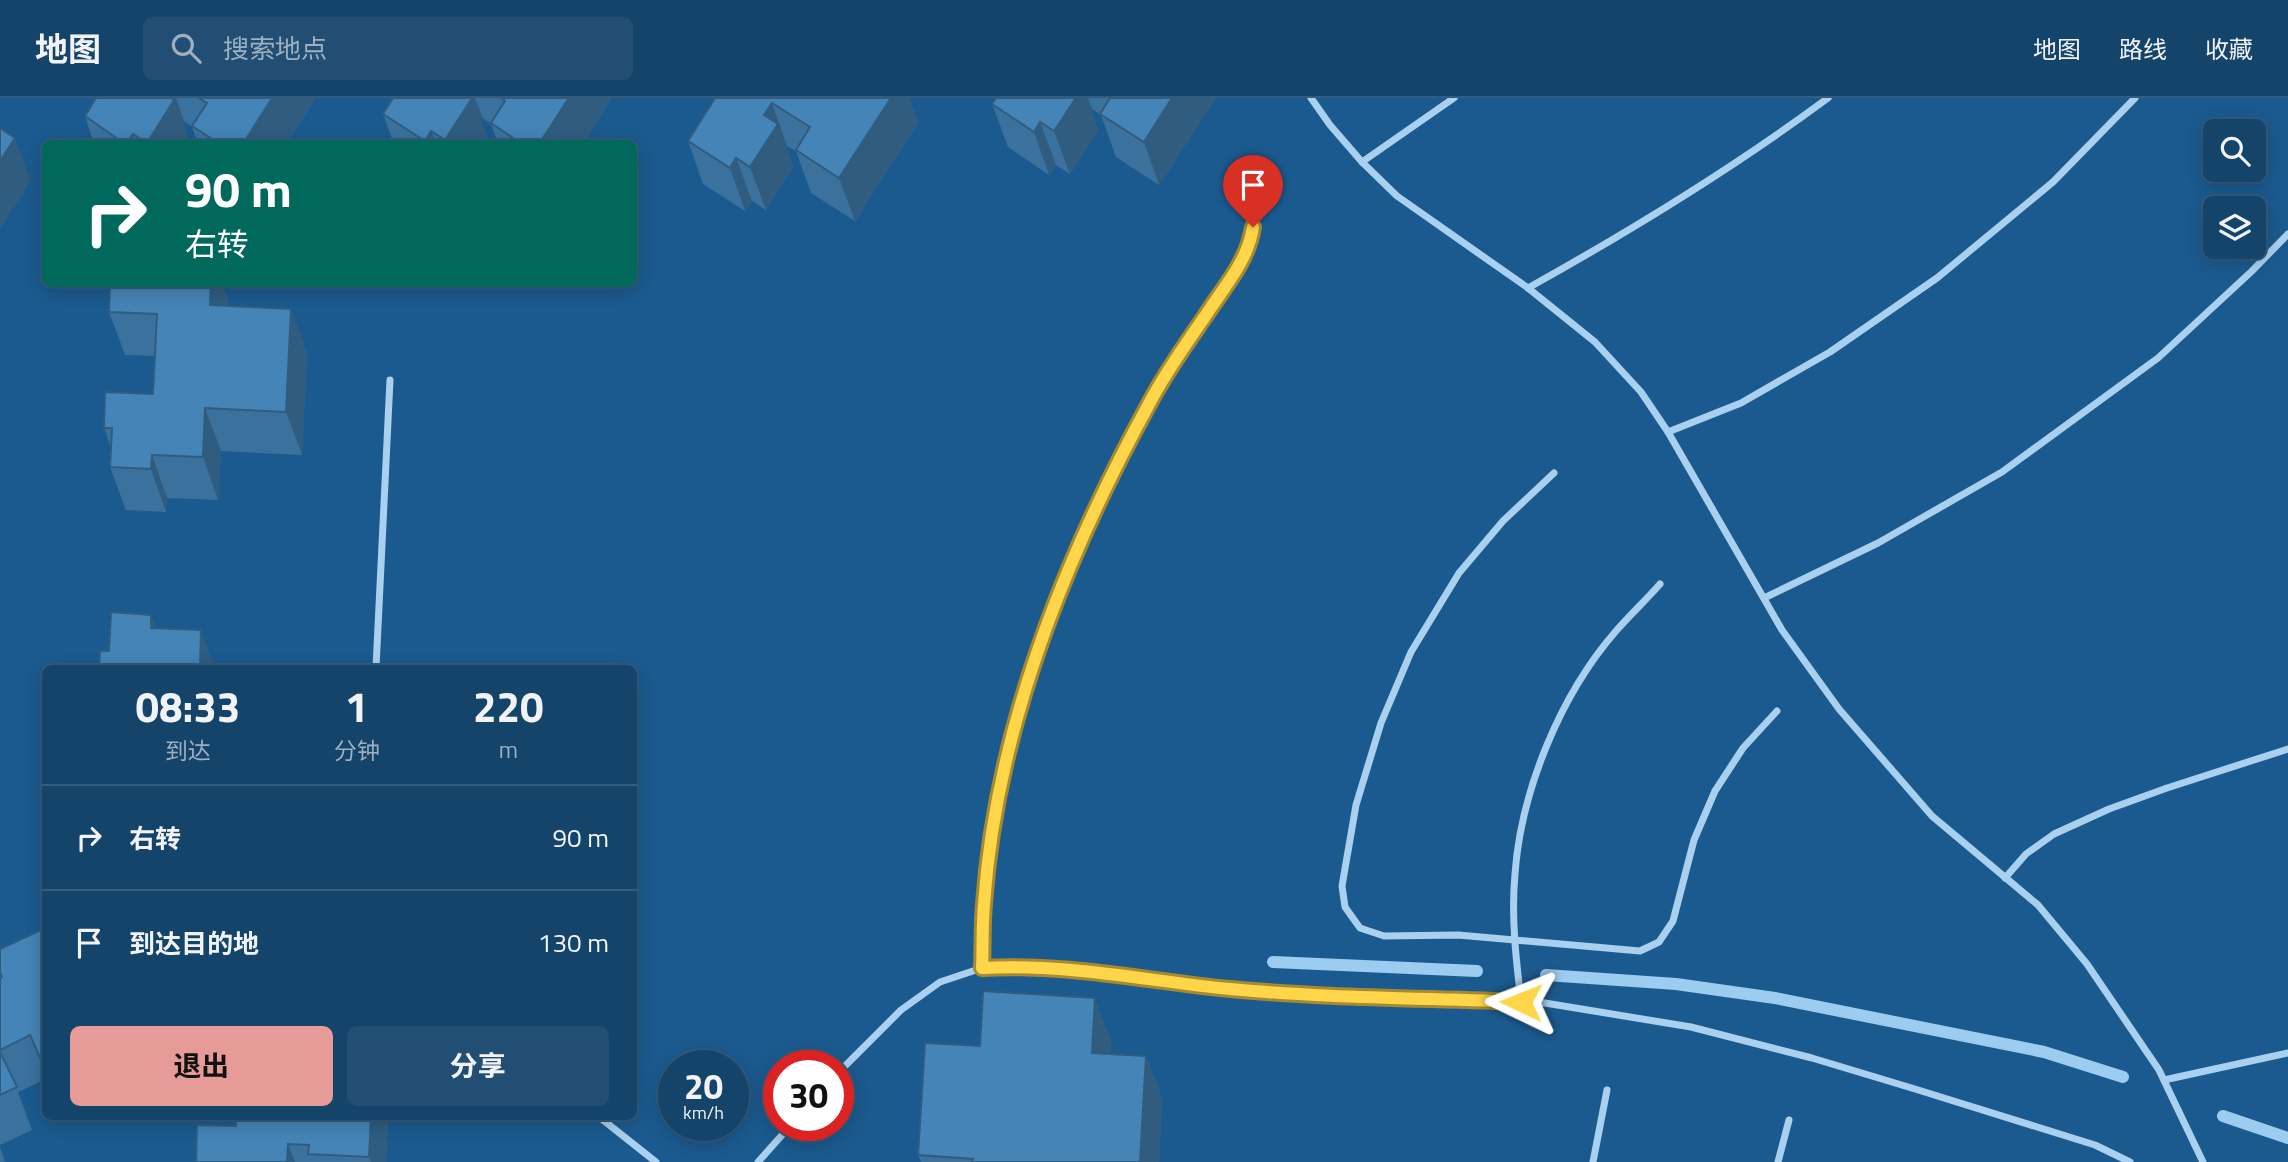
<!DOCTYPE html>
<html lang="zh">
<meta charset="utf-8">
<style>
:root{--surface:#14446a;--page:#214e72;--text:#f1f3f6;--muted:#9db0c1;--line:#335c7e;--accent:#e69b98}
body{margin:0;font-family:"Titillium Web","Noto Sans SC",sans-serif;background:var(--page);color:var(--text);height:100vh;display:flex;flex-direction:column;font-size:26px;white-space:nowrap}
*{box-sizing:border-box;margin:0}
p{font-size:23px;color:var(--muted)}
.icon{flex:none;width:38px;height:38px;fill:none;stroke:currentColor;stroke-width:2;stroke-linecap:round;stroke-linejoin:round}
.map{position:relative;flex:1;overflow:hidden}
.drawer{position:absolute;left:42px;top:567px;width:595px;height:455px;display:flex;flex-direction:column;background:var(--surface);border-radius:10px;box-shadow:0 4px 18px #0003,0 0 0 2px var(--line)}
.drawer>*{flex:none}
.banner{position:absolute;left:42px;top:42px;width:595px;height:147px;border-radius:10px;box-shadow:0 4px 18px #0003,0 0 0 2px var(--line);background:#00695c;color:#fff;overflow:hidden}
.tools{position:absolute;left:2203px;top:21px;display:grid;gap:14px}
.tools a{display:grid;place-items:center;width:63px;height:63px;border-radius:10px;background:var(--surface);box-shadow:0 4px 18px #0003,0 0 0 2px var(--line);font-size:35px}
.speed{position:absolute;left:658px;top:952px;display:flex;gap:14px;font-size:35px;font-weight:700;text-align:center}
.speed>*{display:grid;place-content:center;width:91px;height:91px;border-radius:50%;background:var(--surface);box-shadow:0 4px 18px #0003,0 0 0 2px var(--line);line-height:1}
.speed small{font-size:18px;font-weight:400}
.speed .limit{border:10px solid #d22;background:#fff;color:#111}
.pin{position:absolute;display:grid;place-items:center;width:60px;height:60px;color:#fff;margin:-72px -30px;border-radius:50% 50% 50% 0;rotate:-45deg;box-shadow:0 0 7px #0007}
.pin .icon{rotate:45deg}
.me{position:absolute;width:77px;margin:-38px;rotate:272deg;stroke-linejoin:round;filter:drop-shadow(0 0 5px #0008)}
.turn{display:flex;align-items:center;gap:24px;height:147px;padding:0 28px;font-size:32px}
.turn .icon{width:91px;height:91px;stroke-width:2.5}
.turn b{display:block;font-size:49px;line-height:60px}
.eta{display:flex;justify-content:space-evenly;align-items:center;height:119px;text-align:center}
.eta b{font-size:42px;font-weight:700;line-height:49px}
.cta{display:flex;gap:14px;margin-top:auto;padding:14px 28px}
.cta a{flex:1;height:80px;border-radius:10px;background:var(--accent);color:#111;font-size:28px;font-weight:700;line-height:80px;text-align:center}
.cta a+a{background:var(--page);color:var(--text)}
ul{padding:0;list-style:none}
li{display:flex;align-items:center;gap:21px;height:105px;padding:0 28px;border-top:2px solid var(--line)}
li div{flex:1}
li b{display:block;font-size:26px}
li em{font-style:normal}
header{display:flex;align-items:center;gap:42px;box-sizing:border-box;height:98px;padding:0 35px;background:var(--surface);border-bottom:2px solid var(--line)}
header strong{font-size:33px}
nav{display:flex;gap:38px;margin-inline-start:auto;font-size:24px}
.search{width:490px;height:63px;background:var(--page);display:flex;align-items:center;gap:18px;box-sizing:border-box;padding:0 24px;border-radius:10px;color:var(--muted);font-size:26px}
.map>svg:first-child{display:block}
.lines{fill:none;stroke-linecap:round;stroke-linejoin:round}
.stream{stroke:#9cccf0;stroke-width:12}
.minor{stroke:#a9d0ee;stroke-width:7}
.wall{fill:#3a729d}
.shaded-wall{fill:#305c7f}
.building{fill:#4484b6;stroke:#305c7f;stroke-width:2}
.route-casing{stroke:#a68a30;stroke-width:18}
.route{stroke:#ffd54a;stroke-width:12}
</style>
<header>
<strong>地图</strong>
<div class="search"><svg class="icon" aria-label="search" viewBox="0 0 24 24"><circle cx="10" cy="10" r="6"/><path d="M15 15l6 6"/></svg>搜索地点</div>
<nav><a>地图</a><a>路线</a><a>收藏</a></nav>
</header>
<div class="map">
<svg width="2288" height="1064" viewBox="0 0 2288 1064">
<rect width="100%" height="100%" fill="#1b5a8e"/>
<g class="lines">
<g class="stream">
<polyline points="1273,864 1477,873"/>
<polyline points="1546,877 1676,886 1775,900 2044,954 2123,979"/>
<polyline points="2223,1018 2288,1040"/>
</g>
<g class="minor">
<polyline points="1311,0 1330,27 1362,64 1397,98 1528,190 1595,244 1641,294 1668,334 1782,532 1839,611 1932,718 2038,807 2087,866 2159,972 2203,1064"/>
<polyline points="1362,64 1454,0"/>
<path d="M1528,190c104,-58 204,-119 300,-190"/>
<polyline points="1668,334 1741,305 1830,254 1937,180 2053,84 2135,0"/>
<polyline points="1554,375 1503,423 1459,475 1411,554 1381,625 1356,707 1342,788 1345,809 1360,830 1384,838 1458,837 1640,853 1659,844 1673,823 1694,742 1715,693 1743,650 1777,613"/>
<polyline points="1764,500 1878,445 2002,374 2158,260 2252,173 2288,136"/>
<polyline points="376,570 390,282"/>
<polyline points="2005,780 2026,756 2054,736 2109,711 2167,690 2288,651"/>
<path d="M982,870c1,-21 0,-42 2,-64 11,-174 82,-348 164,-500 19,-33 42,-66 64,-98 13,-20 31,-40 38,-63 4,-9 4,-21 5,-31"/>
<path d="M1521,903c-5,-42 -10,-84 -6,-127 6,-84 46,-180 101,-243 14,-16 30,-31 44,-47"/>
<polyline points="838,975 901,912 940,884 982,870 1012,868 1088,873 1230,891 1545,905 1691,929 1812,960 1915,991 2095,1047 2130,1064"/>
<polyline points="2164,982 2288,955"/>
<polyline points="598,1018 656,1064"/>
<polyline points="758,1064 791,1027"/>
<polyline points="1593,1064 1607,992"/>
<polyline points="1778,1064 1789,1022"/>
</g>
</g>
<g class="wall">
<polygon points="96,0 314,0 315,1 286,46 198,46 192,29 184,23 183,25 190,46 94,46 85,18"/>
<polygon points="393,0 612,0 583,46 498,46 491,26 483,20 481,22 488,42 486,46 394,46 383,16"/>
<polygon points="715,0 909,0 918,25 855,123 811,95 796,53 787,48 786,49 793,69 766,112 752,103 745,113 703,86 688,43"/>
<polygon points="996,0 1216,0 1159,87 1116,59 1101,17 1092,11 1091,13 1098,33 1070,76 1056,67 1049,77 1008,49 992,6"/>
<polygon points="228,200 228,208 307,254 302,357 221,353 218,402 167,400 166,414 126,412 110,369 111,350 104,330 153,296 155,258 125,257 109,214"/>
<polygon points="46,841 46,981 18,994 32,1032 0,1047 0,851"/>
<polygon points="1111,943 1110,956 1146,958 1162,1001 1159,1064 921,1064 918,1057 980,948"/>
<polygon points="236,1018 388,1018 386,1064 196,1064 236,1028"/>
<polygon points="0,1049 5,1063 2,1064 0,1064"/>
</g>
<g class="shaded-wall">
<polygon points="163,0 176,0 184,23 183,25 190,46 147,46"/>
<polygon points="272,0 314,0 315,1 286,46 243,46"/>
<polygon points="462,0 475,0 483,20 481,22 488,42 486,46 446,46 445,42"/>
<polygon points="569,0 612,0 583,46 539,46"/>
<polygon points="891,0 909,0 918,25 855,123 839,80"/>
<polygon points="1075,0 1088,0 1092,11 1091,13 1098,33 1070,76 1054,33"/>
<polygon points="1172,0 1216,0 1159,87 1144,44"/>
<polygon points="772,5 787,48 786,49 793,69 766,112 750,69 764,17"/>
<polygon points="1040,24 1056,67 1049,77 1034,34"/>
<polygon points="431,33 436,46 426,46 425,43"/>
<polygon points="133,36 136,46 126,46"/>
<polygon points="15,40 31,83 0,131 0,63"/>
<polygon points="736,60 752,103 745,113 730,70"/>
<polygon points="211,186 223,186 228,200 226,250 210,207"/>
<polygon points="291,211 307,254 302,357 286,314"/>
<polygon points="205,310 221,353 218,402 203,359"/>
<polygon points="152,357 167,400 166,414 151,371"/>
<polygon points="151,517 167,560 151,530"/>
<polygon points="201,532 215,570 200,570"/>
<polygon points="1095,900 1111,943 1108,998 1092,955"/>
<polygon points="1146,958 1162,1001 1159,1064 1140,1064"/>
<polygon points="371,1018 388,1018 386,1064 371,1064 369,1059"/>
<polygon points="288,1046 295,1064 287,1064"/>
</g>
<g class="building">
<polygon points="96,0 172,0 174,2 147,45 133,36 125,46 85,18"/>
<polygon points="199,0 272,0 243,46 220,46 192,28 207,5"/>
<polygon points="393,0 472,0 445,42 431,33 425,43 383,16"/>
<polygon points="501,0 569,0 539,46 522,46 491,25 505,3"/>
<polygon points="715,0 891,0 839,80 796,52 810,29 772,5 764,17 778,26 750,69 736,60 730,70 688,43"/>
<polygon points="996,0 1076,0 1054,33 1040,24 1034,34 992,6"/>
<polygon points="1110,0 1172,0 1144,44 1100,16"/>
<polygon points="0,30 15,40 0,63"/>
<polygon points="110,186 211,186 210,207 291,211 286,314 205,310 203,359 152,357 151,371 110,369 112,330 104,330 105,294 153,296 157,216 109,214"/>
<polygon points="111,514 151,517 151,530 201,532 200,570 99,570 100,553 109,553"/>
<polygon points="41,832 46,841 46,960 41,962 30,937 0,952 0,880 2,879 0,874 0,851"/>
<polygon points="983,893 1095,900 1092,955 1146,958 1140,1064 972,1064 973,1061 918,1057 925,945 980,948"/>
<polygon points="0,954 17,989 0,997"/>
<polygon points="236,1018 371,1018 369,1059 308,1056 309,1047 288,1046 287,1064 196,1064 197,1027 236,1028"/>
</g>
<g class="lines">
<defs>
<path id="route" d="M1253,129c-5,34 -29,60 -47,88 -20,29 -41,58 -57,89 -84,153 -153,325 -165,500 -2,22 -1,43 -2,64 84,-5 165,13 248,21 96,9 194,9 291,13"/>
</defs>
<use href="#route" class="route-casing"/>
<use href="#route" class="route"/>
</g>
</svg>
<div class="tools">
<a><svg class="icon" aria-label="search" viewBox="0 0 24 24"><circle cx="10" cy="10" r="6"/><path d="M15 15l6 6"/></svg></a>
<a><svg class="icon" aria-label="layers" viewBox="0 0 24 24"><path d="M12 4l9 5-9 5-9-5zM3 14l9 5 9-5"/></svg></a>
</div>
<div class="speed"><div>20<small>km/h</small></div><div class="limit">30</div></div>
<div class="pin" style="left:1253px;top:129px;background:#d93025"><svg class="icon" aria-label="arrive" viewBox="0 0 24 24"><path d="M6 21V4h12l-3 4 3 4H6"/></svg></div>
<svg class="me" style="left:1521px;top:904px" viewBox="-20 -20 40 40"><path d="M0-17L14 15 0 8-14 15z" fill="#ffd54a" stroke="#fff" stroke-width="4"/></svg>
<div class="banner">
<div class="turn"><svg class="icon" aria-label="right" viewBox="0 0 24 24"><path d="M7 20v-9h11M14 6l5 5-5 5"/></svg><div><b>90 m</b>右转</div></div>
</div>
<section class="drawer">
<div class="eta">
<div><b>08:33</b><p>到达</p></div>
<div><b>1</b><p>分钟</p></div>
<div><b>220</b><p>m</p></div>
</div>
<ul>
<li><svg class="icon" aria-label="right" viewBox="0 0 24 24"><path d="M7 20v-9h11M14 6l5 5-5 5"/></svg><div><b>右转</b></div><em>90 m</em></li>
<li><svg class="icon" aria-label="arrive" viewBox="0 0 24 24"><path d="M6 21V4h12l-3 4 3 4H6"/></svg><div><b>到达目的地</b></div><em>130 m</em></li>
</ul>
<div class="cta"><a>退出</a><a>分享</a></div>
</section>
</div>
